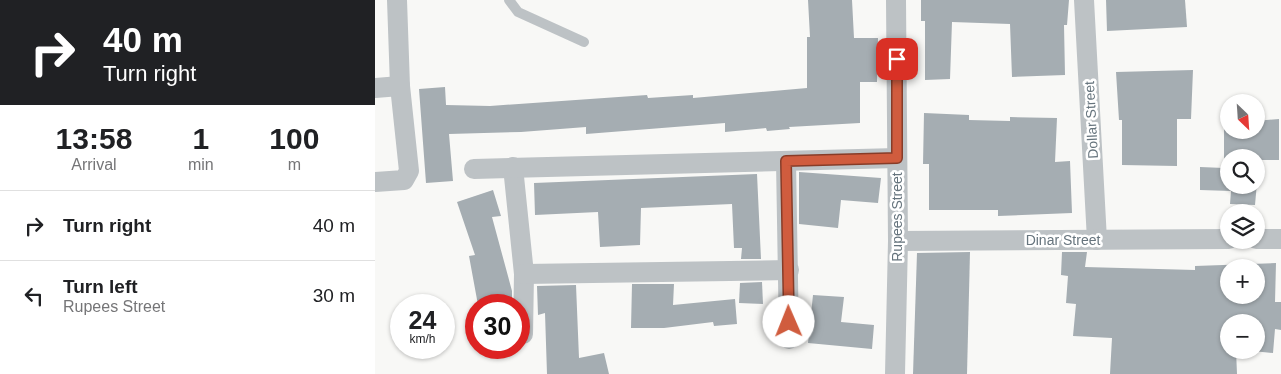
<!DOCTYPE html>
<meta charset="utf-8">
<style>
:root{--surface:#fff;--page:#f6f6f6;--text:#202124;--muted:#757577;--line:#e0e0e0}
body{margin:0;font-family:Helvetica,sans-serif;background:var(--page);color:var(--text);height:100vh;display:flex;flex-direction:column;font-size:19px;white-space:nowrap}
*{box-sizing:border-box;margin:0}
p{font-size:16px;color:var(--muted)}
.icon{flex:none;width:28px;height:28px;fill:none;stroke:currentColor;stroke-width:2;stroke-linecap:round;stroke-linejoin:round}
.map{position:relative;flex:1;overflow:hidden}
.details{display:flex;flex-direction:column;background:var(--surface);width:375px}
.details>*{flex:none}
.hud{background:#202124;color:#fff;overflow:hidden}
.needle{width:32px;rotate:155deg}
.controls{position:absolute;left:845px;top:94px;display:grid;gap:10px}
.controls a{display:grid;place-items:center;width:45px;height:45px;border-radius:50%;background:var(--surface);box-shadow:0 1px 4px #0004;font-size:25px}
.speed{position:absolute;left:15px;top:294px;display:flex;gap:10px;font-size:25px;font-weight:700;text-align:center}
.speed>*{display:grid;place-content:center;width:65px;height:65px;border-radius:50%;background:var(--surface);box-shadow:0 1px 4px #0004;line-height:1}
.speed small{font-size:12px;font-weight:400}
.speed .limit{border:8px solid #d22;background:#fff;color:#111}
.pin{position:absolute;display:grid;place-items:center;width:42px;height:42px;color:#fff;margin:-21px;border-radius:10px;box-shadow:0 2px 8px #0006}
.me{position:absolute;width:55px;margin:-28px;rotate:359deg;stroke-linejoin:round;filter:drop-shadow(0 0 4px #0008)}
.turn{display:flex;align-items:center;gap:18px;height:105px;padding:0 20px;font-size:22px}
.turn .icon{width:65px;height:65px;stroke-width:2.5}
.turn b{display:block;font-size:35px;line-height:42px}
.eta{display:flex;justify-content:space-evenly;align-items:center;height:85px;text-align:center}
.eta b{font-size:30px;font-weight:700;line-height:35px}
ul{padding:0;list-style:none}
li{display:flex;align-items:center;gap:15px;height:70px;padding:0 20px;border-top:1px solid var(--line)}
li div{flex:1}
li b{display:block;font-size:19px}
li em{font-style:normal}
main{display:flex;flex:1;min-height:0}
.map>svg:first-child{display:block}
.building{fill:#a5adb2;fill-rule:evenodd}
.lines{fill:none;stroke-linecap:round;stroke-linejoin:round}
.service{stroke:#bdc2c5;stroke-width:10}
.minor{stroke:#bdc2c5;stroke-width:20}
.route-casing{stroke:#873c28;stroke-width:12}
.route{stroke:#d05c3e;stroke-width:9}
.labels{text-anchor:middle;stroke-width:5;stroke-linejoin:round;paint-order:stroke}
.street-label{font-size:14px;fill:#66747d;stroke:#fff}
</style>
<main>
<section class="details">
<div class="hud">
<div class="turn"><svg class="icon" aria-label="right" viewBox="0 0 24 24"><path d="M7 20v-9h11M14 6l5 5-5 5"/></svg><div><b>40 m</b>Turn right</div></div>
</div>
<div class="eta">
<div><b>13:58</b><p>Arrival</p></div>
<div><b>1</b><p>min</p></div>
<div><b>100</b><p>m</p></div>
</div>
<ul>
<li><svg class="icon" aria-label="right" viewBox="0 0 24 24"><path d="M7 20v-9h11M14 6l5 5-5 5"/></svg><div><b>Turn right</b></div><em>40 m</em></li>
<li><svg class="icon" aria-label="left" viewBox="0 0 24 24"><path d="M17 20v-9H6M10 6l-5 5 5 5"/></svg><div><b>Turn left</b><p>Rupees Street</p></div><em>30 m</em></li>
</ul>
</section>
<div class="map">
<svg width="906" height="374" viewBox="0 0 906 374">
<rect width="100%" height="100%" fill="#f8f8f6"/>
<g class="building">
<polygon points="433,0 477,0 479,38 503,38 502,82 485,82 485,123 414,127 415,129 392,131 391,128 350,132 350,123 211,134 211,127 146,132 74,134 78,181 51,183 44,89 70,87 71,105 115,106 272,95 273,98 318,95 318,98 432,88 432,37 435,37"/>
<polygon points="546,0 694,0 692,25 689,25 690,75 637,77 635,24 577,22 575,79 550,80 550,21 546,21"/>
<polygon points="731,0 810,0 812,27 732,31"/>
<polygon points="818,70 816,119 802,119 802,166 747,165 747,120 744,120 741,72"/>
<polygon points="549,113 594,115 594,120 635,121 635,117 682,118 680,162 695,161 697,213 623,216 623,210 554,210 554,164 548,164"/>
<path d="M904,119v41h-20l-4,45 -25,-1 1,-13 -31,-1v-23l24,1v-44h5v6h27v-9zM854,158h27v27h-27z"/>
<polygon points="424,172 506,178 503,203 466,200 463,228 424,224"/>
<polygon points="382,174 386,259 366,259 367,248 359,248 357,204 266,208 265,245 225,247 223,212 160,215 159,183"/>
<polygon points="118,190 126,216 117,217 137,291 137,305 103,305 94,256 100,255 82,202"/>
<polygon points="595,252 592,374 538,374 542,253"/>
<path d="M687,252h25l-2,15 110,3v-4l81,-3 -1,39h6v28l-6,-1 -2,24 -30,-3h13v-28h-27v28h7l1,24h-127l2,-36 -39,-2 3,-32 -10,-1 2,-27 -7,-1zM854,268h27v27h-27z"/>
<polygon points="387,282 388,304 364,303 365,283"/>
<polygon points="257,284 299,284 298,305 360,299 362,324 339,326 338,322 289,328 256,328"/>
<polygon points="201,285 204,358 229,353 234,374 172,374 170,313 163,315 162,286"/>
<polygon points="438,295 469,297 466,322 499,325 497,349 433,343"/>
</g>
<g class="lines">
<polyline class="service" points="134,0 143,12 209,42"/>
<g class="minor">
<polyline points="709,0 722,240"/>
<polyline points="0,88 25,86"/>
<polyline points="411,161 414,339"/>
<polyline points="138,167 149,274 148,334"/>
<polyline points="99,169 522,158"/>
<polyline points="0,182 29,180 34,171 25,86 22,0"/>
<polyline points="881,239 906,239"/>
<polyline points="523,241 854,239"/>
<polyline points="149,274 414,270"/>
<polyline points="520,374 523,241 521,0"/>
</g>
</g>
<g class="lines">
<defs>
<polyline id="route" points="414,322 411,161 522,158 522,59"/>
</defs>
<use href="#route" class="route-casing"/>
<use href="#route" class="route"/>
</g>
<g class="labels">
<g class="street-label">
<text transform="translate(716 120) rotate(-93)" y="5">Dollar Street</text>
<text transform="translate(522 217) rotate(-90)" y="5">Rupees Street</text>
<text x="688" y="245">Dinar Street</text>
</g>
</g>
</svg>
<div class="controls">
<a><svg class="needle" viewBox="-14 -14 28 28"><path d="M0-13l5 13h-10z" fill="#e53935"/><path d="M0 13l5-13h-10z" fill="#757577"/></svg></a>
<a><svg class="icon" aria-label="search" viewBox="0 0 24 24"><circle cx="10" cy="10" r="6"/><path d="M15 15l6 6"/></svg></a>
<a><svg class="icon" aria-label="layers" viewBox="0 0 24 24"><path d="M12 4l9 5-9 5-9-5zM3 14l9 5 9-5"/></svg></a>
<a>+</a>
<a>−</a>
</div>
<div class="speed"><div>24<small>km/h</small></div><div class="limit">30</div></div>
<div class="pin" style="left:522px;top:59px;background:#d93025"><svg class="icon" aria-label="arrive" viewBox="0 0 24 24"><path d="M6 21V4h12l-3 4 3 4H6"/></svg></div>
<svg class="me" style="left:414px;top:322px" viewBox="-20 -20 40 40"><circle r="19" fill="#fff"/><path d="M0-13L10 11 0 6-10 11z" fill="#d05c3e"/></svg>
</div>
</main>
